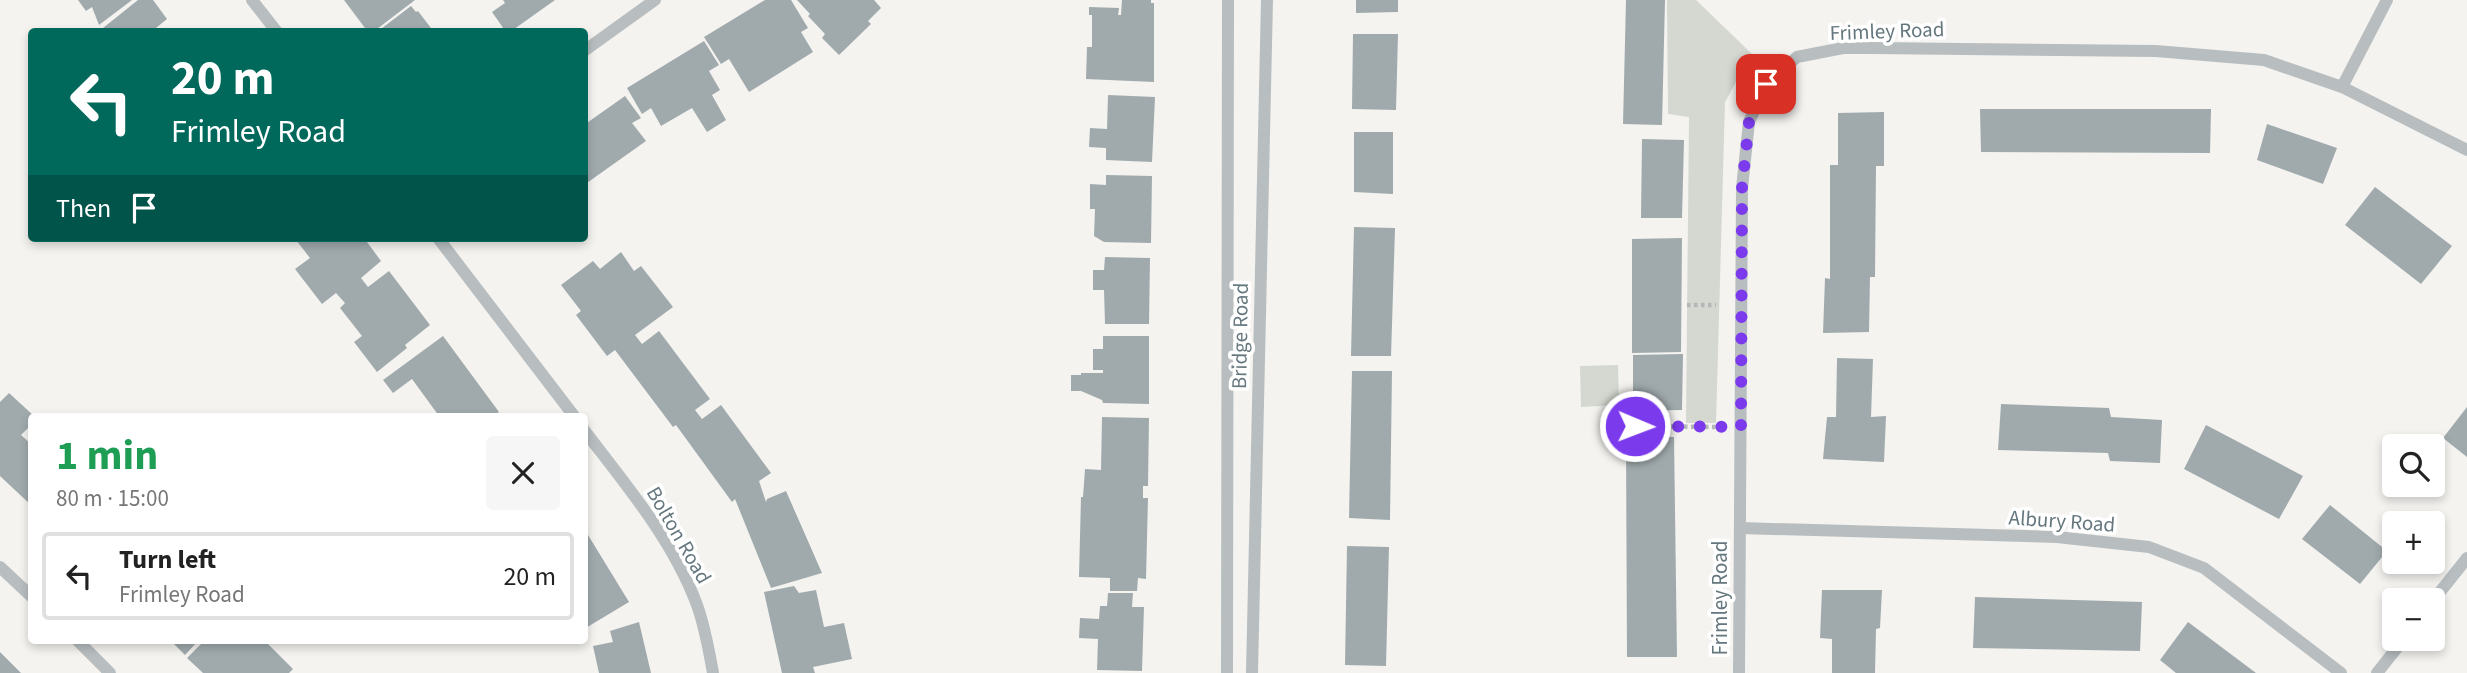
<!DOCTYPE html>
<meta charset="utf-8">
<style>
:root{--surface:#fff;--page:#f6f6f6;--text:#222;--muted:#767676;--line:#e0e0e0}
body{margin:0;font-family:"Source Sans 3",sans-serif;background:var(--page);color:var(--text);height:100vh;display:flex;flex-direction:column;font-size:26px;white-space:nowrap}
*{box-sizing:border-box;margin:0}
p{font-size:23px;color:var(--muted)}
.icon{flex:none;width:38px;height:38px;fill:none;stroke:currentColor;stroke-width:2;stroke-linecap:round;stroke-linejoin:round}
.map{position:relative;flex:1;overflow:hidden}
.side{position:absolute;left:28px;top:413px;width:560px;height:231px;display:flex;flex-direction:column;background:var(--surface);border-radius:7px;box-shadow:0 4px 10px #0003}
.side>*{flex:none}
.hud{position:absolute;left:28px;top:28px;width:560px;height:214px;border-radius:7px;box-shadow:0 4px 10px #0003;background:#00695c;color:#fff;overflow:hidden}
.fabs{position:absolute;left:2382px;top:434px;display:grid;gap:14px}
.fabs a{display:grid;place-items:center;width:63px;height:63px;border-radius:7px;background:var(--surface);box-shadow:0 4px 10px #0003;font-size:35px}
.pin{position:absolute;display:grid;place-items:center;width:60px;height:60px;color:#fff;margin:-30px;border-radius:14px;box-shadow:0 4px 10px #0006}
.me{position:absolute;width:77px;margin:-38px;rotate:91deg;stroke-linejoin:round;filter:drop-shadow(0 0 5px #0008)}
.turn{display:flex;align-items:center;gap:24px;height:147px;padding:0 28px;font-size:32px}
.turn .icon{width:91px;height:91px;stroke-width:2.5}
.turn b{display:block;font-size:49px;line-height:60px}
.then{display:flex;align-items:center;height:66px;padding:0 28px;background:#0003;gap:14px;font-size:26px}
.round{display:grid;place-items:center;flex:none;width:74px;height:74px;border-radius:7px;background:var(--page)}
.summary{display:flex;align-items:center;justify-content:space-between;height:119px;padding:0 28px}
h1{font-size:42px;font-weight:700;line-height:52px;color:#1e9e55}
ul{padding:0;list-style:none}
li{display:flex;align-items:center;gap:21px;height:88px;margin:0 14px 10px;padding:0 14px;border:4px solid var(--line);border-radius:7px}
li div{flex:1}
li b{display:block;font-size:26px}
li em{font-style:normal}
.map>svg:first-child{display:block}
.green{fill:#d4d8d0}
.building{fill:#a0aaad}
.lines{fill:none;stroke-linecap:round;stroke-linejoin:round}
.path{stroke:#b3b7b8;stroke-width:4.5;stroke-dasharray:3.5 3.5;stroke-linecap:butt}
.minor{stroke:#b8bec0;stroke-width:12}
.route{stroke:#7c3aed;stroke-width:12;stroke-dasharray:0 21.6}
.labels{text-anchor:middle;stroke-width:7;stroke-linejoin:round;paint-order:stroke}
.street-label{font-size:21px;fill:#65777e;stroke:#fff}
</style>
<div class="map">
<svg width="2467" height="673" viewBox="0 0 2467 673">
<rect width="100%" height="100%" fill="#f4f3f0"/>
<g class="green">
<polygon points="1667,0 1696,0 1753,55 1742,71 1725,102 1716,423 1686,423 1689,117 1668,114"/>
<polygon points="1618,365 1619,405 1581,407 1580,366"/>
</g>
<g class="building">
<polygon points="78,0 132,0 99,25 92,7 86,11"/>
<polygon points="138,0 153,0 167,19 151,32 98,32"/>
<polygon points="344,0 415,0 373,32 368,32"/>
<polygon points="503,0 555,0 510,32 506,32 492,12 505,3"/>
<polygon points="765,0 791,0 808,28 801,32 813,52 749,92 729,59 721,64 704,37"/>
<polygon points="797,0 874,0 881,8 868,21 871,24 839,55 822,38 825,34 808,16 810,14"/>
<polygon points="1122,0 1151,0 1151,3 1154,3 1154,82 1086,79 1087,47 1092,47 1092,15 1089,15 1089,7 1119,8 1118,15 1121,15"/>
<polygon points="1356,0 1398,0 1398,12 1356,13"/>
<polygon points="1626,0 1665,0 1662,125 1623,124"/>
<polygon points="411,6 416,12 418,11 434,32 377,32"/>
<polygon points="1353,34 1398,34 1396,110 1352,109"/>
<polygon points="704,41 719,65 709,71 720,90 712,95 726,120 707,132 692,108 661,126 651,108 642,114 627,88"/>
<polygon points="1108,95 1155,97 1152,162 1106,160 1106,148 1089,147 1090,128 1107,129"/>
<polygon points="625,96 641,118 632,123 646,141 584,185 584,125"/>
<polygon points="1980,109 2211,109 2210,153 1981,152"/>
<polygon points="1884,112 1884,166 1876,166 1875,277 1870,277 1869,332 1823,333 1825,278 1830,279 1830,165 1838,165 1838,113"/>
<polygon points="2267,124 2337,148 2323,184 2257,160"/>
<polygon points="1354,132 1393,132 1393,194 1354,192"/>
<polygon points="1642,139 1684,140 1682,218 1641,218"/>
<polygon points="1106,175 1152,176 1151,243 1104,242 1094,236 1095,209 1090,209 1090,184 1106,185"/>
<polygon points="2375,187 2452,246 2421,284 2345,225"/>
<polygon points="1354,227 1395,228 1391,356 1351,356"/>
<polygon points="299,238 364,238 381,261 361,278 368,287 389,271 430,325 405,345 407,348 377,372 354,342 362,336 340,308 345,303 336,293 322,304 295,269 310,258 296,240"/>
<polygon points="1682,238 1681,352 1632,353 1632,239"/>
<polygon points="621,252 634,271 641,266 673,307 635,335 642,344 659,331 710,399 695,410 702,419 721,405 771,473 759,481 766,502 767,499 786,491 822,573 771,588 735,499 732,502 676,425 673,427 615,350 607,356 576,315 581,311 561,285 593,261 600,269"/>
<polygon points="1105,257 1150,258 1149,324 1105,324 1104,290 1093,290 1093,270 1104,270"/>
<polygon points="443,336 499,412 492,416 439,416 412,379 393,393 383,380"/>
<polygon points="1103,336 1149,336 1149,404 1103,403 1102,400 1081,391 1071,391 1071,375 1081,375 1081,373 1103,373 1103,370 1093,370 1093,349 1103,349"/>
<polygon points="1683,354 1682,410 1633,411 1633,355"/>
<polygon points="1837,358 1873,359 1871,417 1886,416 1884,462 1823,459 1827,417 1836,417"/>
<polygon points="1352,371 1392,371 1390,520 1349,518"/>
<polygon points="9,393 34,416 32,416 32,424 21,435 32,445 32,506 0,476 0,402"/>
<polygon points="2001,404 2109,408 2111,417 2162,420 2160,463 2110,461 2108,453 1998,450"/>
<polygon points="2467,407 2467,457 2443,438"/>
<polygon points="1102,417 1149,418 1148,486 1143,486 1143,498 1148,498 1146,579 1138,578 1137,591 1110,591 1110,578 1079,577 1081,497 1083,497 1085,469 1101,470"/>
<polygon points="2206,425 2303,476 2279,519 2184,469"/>
<polygon points="1626,437 1674,437 1677,657 1627,657"/>
<polygon points="2330,505 2387,551 2360,584 2302,539"/>
<polygon points="588,535 629,602 584,629 584,537"/>
<polygon points="1347,546 1389,547 1386,666 1345,665"/>
<polygon points="794,586 799,593 816,590 824,627 844,623 852,659 813,667 815,673 782,673 764,592"/>
<polygon points="1822,590 1882,590 1880,628 1876,629 1875,673 1832,673 1832,639 1820,638"/>
<polygon points="1108,593 1133,593 1132,607 1144,607 1142,671 1097,670 1098,639 1079,638 1080,618 1099,619 1100,606 1107,606"/>
<polygon points="1975,597 2142,602 2140,651 1973,648"/>
<polygon points="639,622 651,673 599,673 593,646 613,642 610,631"/>
<polygon points="2188,622 2256,673 2176,673 2160,660"/>
<polygon points="170,640 199,640 185,655"/>
<polygon points="205,640 264,640 293,669 289,673 203,673 187,658"/>
<polygon points="0,652 21,673 0,673"/>
</g>
<g class="lines">
<g class="path">
<polyline points="1687,305 1716,305"/>
<polyline points="1635,426 1716,427"/>
</g>
<g class="minor">
<polyline points="252,0 277,32"/>
<polyline points="584,51 655,0"/>
<polyline points="2342,87 2387,0"/>
<polyline points="438,238 574,416"/>
<path d="M584,430c42,55 89,110 113,175 8,22 12,46 16,68"/>
<polyline points="1740,528 2057,537 2149,547 2204,568 2341,673"/>
<polyline points="0,567 32,597"/>
<polyline points="2432,602 2467,558"/>
<polyline points="77,640 110,673"/>
<polyline points="1227,673 1228,0"/>
<polyline points="1252,673 1267,0"/>
<polyline points="1739,673 1742,188 1749,122 1766,84 1797,57 1843,48 1870,48 2156,51 2264,60 2342,87 2467,150"/>
<polyline points="2377,673 2404,639"/>
</g>
</g>
<g class="lines">
<polyline class="route" points="1635,426 1741,427 1742,188 1749,122 1766,84"/>
</g>
<g class="labels">
<g class="street-label">
<text transform="translate(1887 31) rotate(-2)" y="7">Frimley Road</text>
<text transform="translate(1240 336) rotate(-89)" y="7">Bridge Road</text>
<text transform="translate(2062 521) rotate(4)" y="7">Albury Road</text>
<text transform="translate(679 535) rotate(60)" y="7">Bolton Road</text>
<text transform="translate(1720 598) rotate(-90)" y="7">Frimley Road</text>
</g>
</g>
</svg>
<div class="fabs">
<a><svg class="icon" aria-label="search" viewBox="0 0 24 24"><circle cx="10" cy="10" r="6"/><path d="M15 15l6 6"/></svg></a>
<a>+</a>
<a>−</a>
</div>
<div class="pin" style="left:1766px;top:84px;background:#d93025"><svg class="icon" aria-label="arrive" viewBox="0 0 24 24"><path d="M6 21V4h12l-3 4 3 4H6"/></svg></div>
<svg class="me" style="left:1635px;top:426px" viewBox="-20 -20 40 40"><circle r="17" fill="#7c3aed" stroke="#fff" stroke-width="3"/><path d="M0-11L8 9 0 5-8 9z" fill="#fff"/></svg>
<div class="hud">
<div class="turn"><svg class="icon" aria-label="left" viewBox="0 0 24 24"><path d="M17 20v-9H6M10 6l-5 5 5 5"/></svg><div><b>20 m</b>Frimley Road</div></div>
<div class="then">Then<svg class="icon" aria-label="arrive" viewBox="0 0 24 24"><path d="M6 21V4h12l-3 4 3 4H6"/></svg></div>
</div>
<section class="side">
<div class="summary"><div><h1>1 min</h1><p>80 m · 15:00</p></div><a class="round"><svg class="icon" aria-label="close" viewBox="0 0 24 24"><path d="M6 6l12 12M18 6L6 18"/></svg></a></div>
<ul>
<li><svg class="icon" aria-label="left" viewBox="0 0 24 24"><path d="M17 20v-9H6M10 6l-5 5 5 5"/></svg><div><b>Turn left</b><p>Frimley Road</p></div><em>20 m</em></li>
</ul>
</section>
</div>
